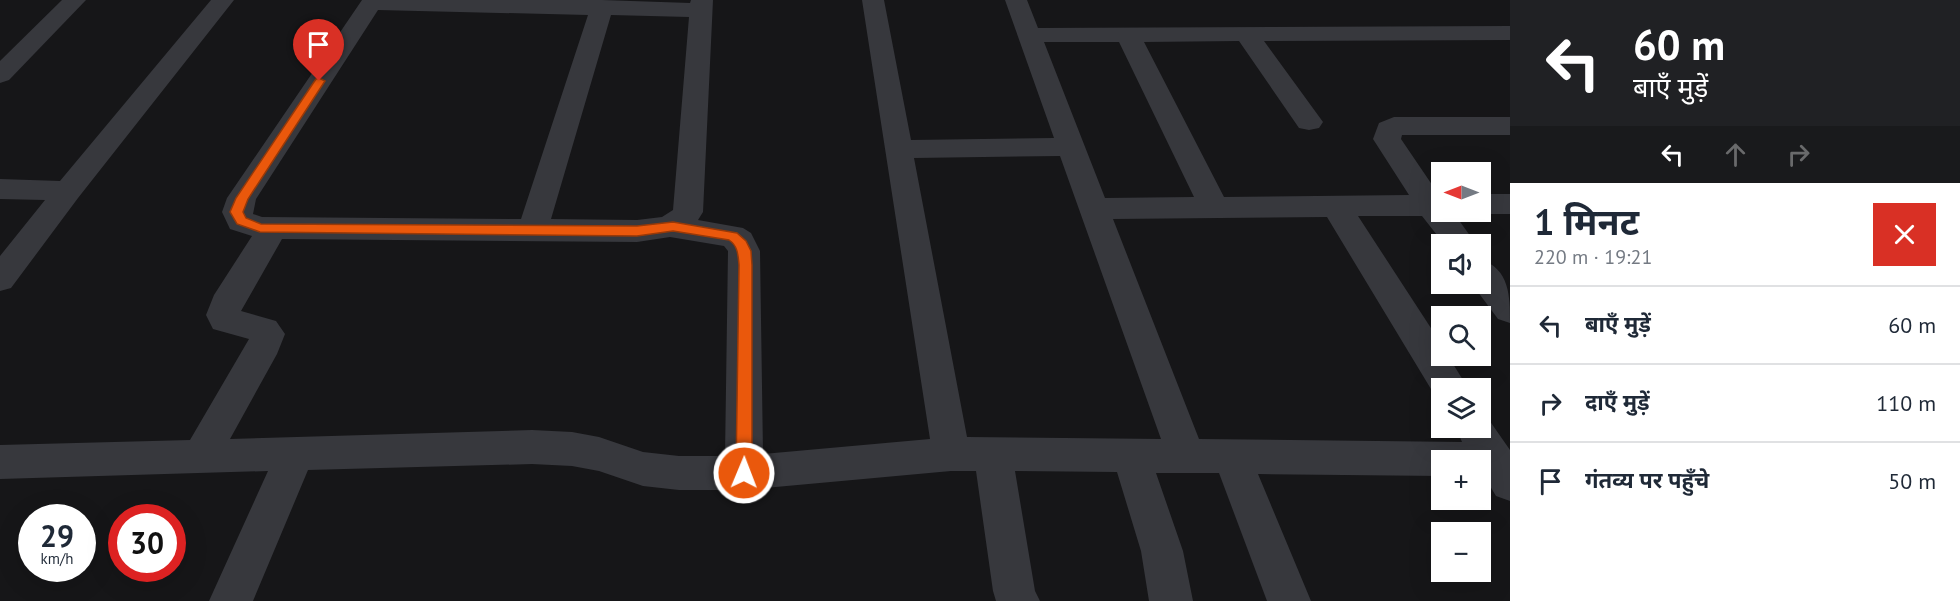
<!DOCTYPE html>
<html lang="hi">
<meta charset="utf-8">
<style>
:root{--surface:#fff;--page:#f2f2f3;--text:#1f2937;--muted:#747a83;--line:#e0e1e3}
body{margin:0;font-family:"PT Sans","Noto Sans Devanagari",sans-serif;background:var(--page);color:var(--text);height:100vh;display:flex;flex-direction:column;font-size:22px;white-space:nowrap}
*{box-sizing:border-box;margin:0}
p{font-size:20px;color:var(--muted)}
.icon{flex:none;width:33px;height:33px;fill:none;stroke:currentColor;stroke-width:2;stroke-linecap:round;stroke-linejoin:round}
.map{position:relative;flex:1;overflow:hidden}
.side{display:flex;flex-direction:column;background:var(--surface);width:450px}
.side>*{flex:none}
.guide{background:#202124;color:#fff;overflow:hidden}
.needle{width:39px;rotate:270deg}
.tools{position:absolute;left:1431px;top:162px;display:grid;gap:12px}
.tools a{display:grid;place-items:center;width:60px;height:60px;border-radius:0px;background:var(--surface);box-shadow:0 6px 24px #0002;font-size:30px}
.speed{position:absolute;left:18px;top:504px;display:flex;gap:12px;font-size:30px;font-weight:700;text-align:center}
.speed>*{display:grid;place-content:center;width:78px;height:78px;border-radius:50%;background:var(--surface);box-shadow:0 6px 24px #0002;line-height:1}
.speed small{font-size:15px;font-weight:400}
.speed .limit{border:9px solid #d22;background:#fff;color:#111}
.pin{position:absolute;display:grid;place-items:center;width:51px;height:51px;color:#fff;margin:-62px -26px;border-radius:50% 50% 50% 0;rotate:-45deg;box-shadow:0 0 6px #0007}
.pin .icon{rotate:45deg}
.me{position:absolute;width:66px;margin:-33px;rotate:1deg;stroke-linejoin:round;filter:drop-shadow(0 0 4px #0008)}
.turn{display:flex;align-items:center;gap:21px;height:126px;padding:0 24px;font-size:27px}
.turn .icon{width:78px;height:78px;stroke-width:2.5}
.turn b{display:block;font-size:42px;line-height:51px}
.lanes{display:flex;align-items:center;height:57px;padding:0 24px;background:#0003;justify-content:center;gap:30px;direction:ltr}
.lanes .off{opacity:.35}
.round{display:grid;place-items:center;flex:none;width:63px;height:63px;border-radius:0px;background:var(--page)}
.head{display:flex;align-items:center;justify-content:space-between;height:102px;padding:0 24px}
h1{font-size:36px;font-weight:700;line-height:45px}
ul{padding:0;list-style:none}
li{display:flex;align-items:center;gap:18px;height:78px;padding:0 24px;border-top:2px solid var(--line)}
li div{flex:1}
li b{display:block;font-size:22px}
li em{font-style:normal}
main{display:flex;flex:1;min-height:0}
.map>svg:first-child{display:block}
.lines{fill:none;stroke-linecap:round;stroke-linejoin:round}
.minor{fill:#37383d;fill-rule:evenodd}
.route{fill:#ea580c;stroke:#983908;stroke-width:1.5}
</style>
<main>
<div class="map">
<svg width="1510" height="601" viewBox="0 0 1510 601">
<rect width="100%" height="100%" fill="#161618"/>
<g class="lines">
<g class="minor">
<polygon points="62,0 86,0 9,80 0,83 0,61"/>
<polygon points="211,0 234,0 78,198 11,288 0,291 0,256 45,200 0,199 0,179 60,181"/>
<path d="M362,0h240l88,3 1,-3h22l-10,212 -5,8 45,8 8,5 9,18 3,203 167,-15 -68,-439h22l27,140 143,-2 -49,-138h22l11,28 472,-2v14l-246,1 59,81 -4,6 -10,2 -10,-2 -60,-87 -95,1 80,155 185,-2 -36,-56 6,-16 15,-6h116v18h-108l-1,4 38,56h3v17h11l23,32h-32l-22,-28h-64l84,129v11h6l20,32h-26v12l-5,-1 -110,-182 -214,2 86,220 263,3 -6,-14h24v-14l7,3 23,33v51l-14,-5 -12,-20h-4v-16h-38v16l-184,-2 53,127h-44l-48,-128h-63l27,78 10,50h-44l-8,-50 -24,-79 -102,-1 20,120 5,10h-44l-3,-10 -17,-120h-25l-207,19h-65l-36,-4 -44,-15 -27,-5 -40,-2 -224,6 -55,131h-44l59,-130 -268,8v-34l190,-5 59,-101 -36,-10 -7,-14 8,-20 38,-59 -22,-7 -8,-17 5,-14zM378,10l210,5 -67,204 -259,-2 -9,-3 3,-15zM611,15l78,2 -16,193 -11,7 -25,3 -86,-1zM1044,42h75l75,155 -89,1zM1060,156l101,283 -194,-2 -53,-279zM670,237l54,9 4,5 -3,205h-46l-36,-4 -44,-15 -27,-5 -40,-2 -302,9 47,-85 8,-20 -9,-13 -35,-10 41,-72 355,3z"/>
<polygon points="1480,194 1510,194 1510,214 1480,214 1470,212 1480,212"/>
<path d="M1480,259c30,10 30,37 30,64l-12,-4 -26,-35h8z"/>
</g>
</g>
<path class="route" d="M319,78l6,3 -77,118 -5,13 3,6 15,6 376,2 36,-4 64,11 9,8 5,10 1,14v208l-2,5 -6,2 -6,-2 -2,-5 3,-208c-1,-10 -1,-19 -10,-25l-56,-9 -36,5 -377,-4 -23,-8 -7,-12 6,-14 80,-119z"/>
</svg>
<div class="tools">
<a><svg class="needle" viewBox="-14 -14 28 28"><path d="M0-13l5 13h-10z" fill="#e53935"/><path d="M0 13l5-13h-10z" fill="#747a83"/></svg></a>
<a><svg class="icon" aria-label="sound" viewBox="0 0 24 24"><path d="M4 9h4l5-4v14l-5-4H4zM17 9q2 3 0 6"/></svg></a>
<a><svg class="icon" aria-label="search" viewBox="0 0 24 24"><circle cx="10" cy="10" r="6"/><path d="M15 15l6 6"/></svg></a>
<a><svg class="icon" aria-label="layers" viewBox="0 0 24 24"><path d="M12 4l9 5-9 5-9-5zM3 14l9 5 9-5"/></svg></a>
<a>+</a>
<a>−</a>
</div>
<div class="speed"><div>29<small>km/h</small></div><div class="limit">30</div></div>
<div class="pin" style="left:319px;top:81px;background:#d93025"><svg class="icon" aria-label="arrive" viewBox="0 0 24 24"><path d="M6 21V4h12l-3 4 3 4H6"/></svg></div>
<svg class="me" style="left:744px;top:473px" viewBox="-20 -20 40 40"><circle r="17" fill="#ea580c" stroke="#fff" stroke-width="3"/><path d="M0-11L8 9 0 5-8 9z" fill="#fff"/></svg>
</div>
<section class="side">
<div class="guide">
<div class="turn"><svg class="icon" aria-label="left" viewBox="0 0 24 24"><path d="M17 20v-9H6M10 6l-5 5 5 5"/></svg><div><b>60 m</b>बाएँ मुड़ें</div></div>
<div class="lanes"><svg class="icon" aria-label="left" viewBox="0 0 24 24"><path d="M17 20v-9H6M10 6l-5 5 5 5"/></svg><svg class="icon off" aria-label="ahead" viewBox="0 0 24 24"><path d="M12 20V5M6 11l6-6 6 6"/></svg><svg class="icon off" aria-label="right" viewBox="0 0 24 24"><path d="M7 20v-9h11M14 6l5 5-5 5"/></svg></div>
</div>
<div class="head"><div><h1>1 मिनट</h1><p>220 m · 19:21</p></div><a class="round" style="background:#d93025;color:#fff"><svg class="icon" aria-label="close" viewBox="0 0 24 24"><path d="M6 6l12 12M18 6L6 18"/></svg></a></div>
<ul>
<li><svg class="icon" aria-label="left" viewBox="0 0 24 24"><path d="M17 20v-9H6M10 6l-5 5 5 5"/></svg><div><b>बाएँ मुड़ें</b></div><em>60 m</em></li>
<li><svg class="icon" aria-label="right" viewBox="0 0 24 24"><path d="M7 20v-9h11M14 6l5 5-5 5"/></svg><div><b>दाएँ मुड़ें</b></div><em>110 m</em></li>
<li><svg class="icon" aria-label="arrive" viewBox="0 0 24 24"><path d="M6 21V4h12l-3 4 3 4H6"/></svg><div><b>गंतव्य पर पहुँचे</b></div><em>50 m</em></li>
</ul>
</section>
</main>
